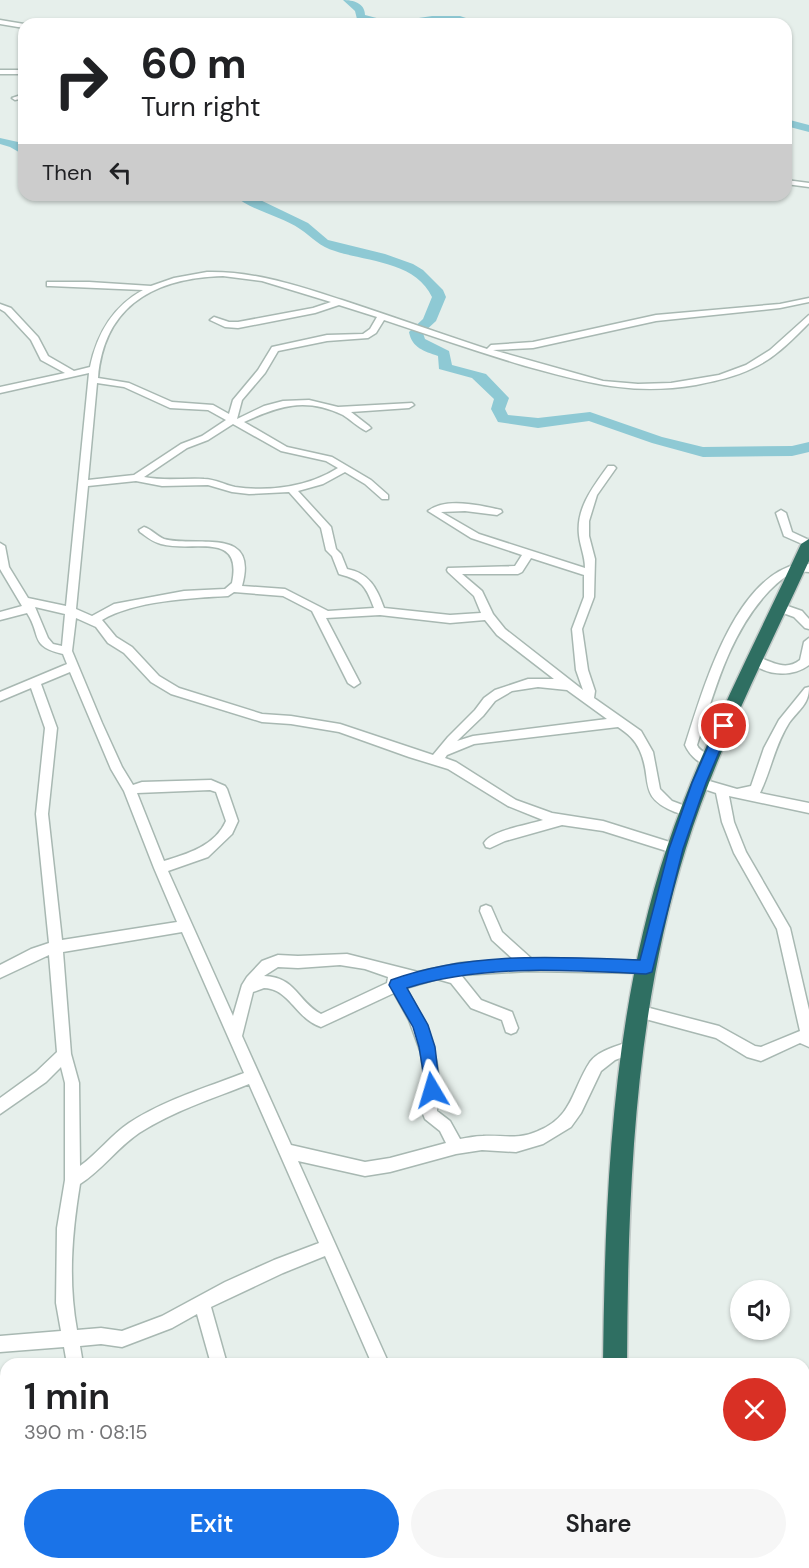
<!DOCTYPE html>
<meta charset="utf-8">
<style>
:root{--surface:#fff;--page:#f6f6f6;--text:#202124;--muted:#757577;--accent:#1a73e8}
body{margin:0;font-family:"DM Sans",sans-serif;background:var(--page);color:var(--text);height:100vh;display:flex;flex-direction:column;font-size:22px;white-space:nowrap}
*{box-sizing:border-box;margin:0}
p{font-size:20px;color:var(--muted)}
.icon{flex:none;width:33px;height:33px;fill:none;stroke:currentColor;stroke-width:2;stroke-linecap:round;stroke-linejoin:round}
.map{position:relative;flex:1;overflow:hidden}
.details{position:absolute;left:0px;top:1358px;width:810px;height:212px;display:flex;flex-direction:column;background:var(--surface);border-radius:18px 18px 0 0;box-shadow:0 2px 4px #0004}
.details>*{flex:none}
.guide{position:absolute;left:18px;top:18px;width:774px;height:183px;border-radius:18px;box-shadow:0 2px 4px #0004;background:#fff;color:var(--text);overflow:hidden}
.controls{position:absolute;left:730px;top:1280px;display:grid;gap:12px}
.controls a{display:grid;place-items:center;width:60px;height:60px;border-radius:50%;background:var(--surface);box-shadow:0 2px 4px #0004;font-size:30px}
.pin{position:absolute;display:grid;place-items:center;width:51px;height:51px;color:#fff;margin:-26px;border:3px solid #fff;border-radius:50%;box-shadow:0 2px 6px #0007}
.me{position:absolute;width:66px;margin:-33px;rotate:353deg;stroke-linejoin:round;filter:drop-shadow(0 0 4px #0008)}
.turn{display:flex;align-items:center;gap:21px;height:126px;padding:0 24px;font-size:27px}
.turn .icon{width:78px;height:78px;stroke-width:2.5}
.turn b{display:block;font-size:42px;line-height:51px}
.then{display:flex;align-items:center;height:57px;padding:0 24px;background:#0003;gap:12px;font-size:22px}
.round{display:grid;place-items:center;flex:none;width:63px;height:63px;border-radius:32px;background:var(--page)}
.overview{display:flex;align-items:center;justify-content:space-between;height:102px;padding:0 24px}
h1{font-size:36px;font-weight:600;line-height:45px}
.action{display:flex;gap:12px;margin-top:auto;padding:12px 24px}
.action a{flex:1;height:69px;border-radius:36px;background:var(--accent);color:#fff;font-size:24px;font-weight:600;line-height:69px;text-align:center}
.action a+a{background:var(--page);color:var(--text)}
.map>svg:first-child{display:block}
.lines{fill:none;stroke-linecap:round;stroke-linejoin:round}
.river{fill:#8ec9d4;fill-rule:evenodd}
.minor-casing{stroke:#a8b8b2;stroke-width:3}
.highway-casing{stroke:#c2cac8;stroke-width:3}
.minor{fill:#fff;fill-rule:evenodd}
.highway{fill:#2f6f62;fill-rule:evenodd}
.route{fill:#1a73e8;stroke:#114b97;stroke-width:1.5}
</style>
<div class="map">
<svg width="809" height="1568" viewBox="0 0 809 1568">
<rect width="100%" height="100%" fill="#e6efeb"/>
<g class="lines">
<g class="river">
<path d="M343,0c10,0 22,3 22,15l27,7 40,-6h28l12,4 21,-2 18,6h-47l-5,-2 -82,2 -20,-5 -2,-8z"/>
<polygon points="520,21 538,21 543,24 515,24"/>
<polygon points="786,119 809,125 809,132 786,126"/>
<polygon points="0,138 18,142 24,146 24,155 10,147 0,144"/>
<path d="M234,195h16l58,28 20,17 57,14 28,10 10,6 20,20 3,7 -10,24 -13,12 2,6 24,12 3,14 34,9 23,24 -4,11 3,6 30,3 52,-6 72,25 41,10 89,-1 17,-4v10l-17,4 -89,1 -51,-14 -63,-22 -51,7 -40,-6 -7,-13 3,-10 -22,-21 -33,-9 -1,-13c-14,-5 -26,-8 -29,-24l14,-13 9,-22c-17,-36 -65,-35 -97,-46 -15,-4 -23,-14 -35,-22 -19,-13 -51,-19 -66,-34z"/>
</g>
<defs>
<g id="minor">
<polygon points="0,20 24,24 24,28 0,24"/>
<rect x="0" y="70" width="24" height="4"/>
<polygon points="24,94 24,98 15,100 12,98"/>
<polygon points="786,180 809,183 809,187 786,184"/>
<path d="M207,272c48,-1 91,14 135,28 49,16 96,33 145,49l4,-4 42,-3 123,-27 124,-11 29,-6v4l-29,6 -124,13 -123,27 -40,2 110,31 35,3 33,-1 48,-8 27,-10 24,-15 39,-35v8c-17,17 -34,35 -56,45 -18,9 -38,13 -57,17 -66,11 -112,-3 -174,-20 -47,-14 -92,-30 -138,-45l-8,13 -8,5 -41,3 -49,10 -13,22 -23,27 -5,19 27,-13 19,-5 26,-1 29,7 74,-4 2,2 -5,3 -58,4 18,14 2,2 -5,3c-8,-4 -15,-11 -23,-16 -38,-18 -64,-9 -99,7l43,25 45,10 39,23 17,15v4h-6l-17,-15 -20,-12 -22,12 -25,7 33,36 5,22 5,5 6,15c22,4 30,19 37,39l66,7 31,-2 -7,-17 -26,-24 -1,-2 1,-2 67,-2 7,-11 -51,-17 -43,-27c17,-14 52,-6 73,-1l1,2 -5,3 -32,-4 -24,1 38,22 106,34c0,-12 -5,-22 -6,-33 -3,-27 14,-48 29,-69h6l2,2 -19,27 -8,26v15l6,23 -1,38 -12,32 6,41 7,21 -1,7 47,33 12,21 7,37 12,12 21,8 2,3 -2,3c-6,2 -11,-1 -18,-3 -38,-15 -22,-32 -35,-61 -5,-12 -12,-17 -22,-24l-144,17 -27,11 -2,3 11,4 60,38 36,13 51,8 73,23 4,1 2,4 -2,4 -4,1 -73,-23 -41,-6 -57,16 -15,7 -4,-1 -2,-4c8,-13 44,-18 59,-23l-35,-14 -60,-37 -39,-12 -70,-25 -48,-8 -29,-2 -91,-28 -20,-12 -27,-29 -16,-10 -12,-16 -20,-9 -4,33 30,72 20,44 11,18 9,-3 69,-2 14,6 2,3 11,32 -6,13 -24,23 -40,14 65,145 9,-31 5,-8 15,-16 16,-6 20,1 49,-2 71,18 43,-9 53,-3 -22,-20 -12,-29 1,-4 5,-2 5,2 11,25 30,27 114,2 5,2 2,4 -2,4 -5,2 -117,-2 -68,4 20,25 31,12 6,16 -2,4 -5,2 -5,-2 -4,-12 -31,-12 -20,-25 -14,-4 -31,9c17,29 31,60 33,94 1,10 -2,19 -2,29l13,10 10,18c7,-1 15,-3 23,-3 21,-1 35,4 55,-5 35,-14 34,-42 52,-69 9,-12 27,-16 41,-21l5,1 2,5 -2,5 -21,8 -14,11 -20,42 -10,14 -28,17 -27,8 -34,-2 -26,4 -66,18 -25,4 -67,-15 91,203h-17l-47,-108 -42,17 -72,34 16,57h-16l-14,-50 -25,14 -50,19 -21,-3 -21,2 3,18h-16l-3,-17 -64,5v-16l61,-5 -5,-28 1,-75 8,-48v-97l-4,-16 -15,15 -46,32v-16l36,-26 21,-20 -8,-97 -49,23v-13l31,-16 18,-6 -13,-129 9,-86 -14,-40 -31,13v-9l67,-28 -4,-10c-34,-8 -21,-18 -36,-41l-27,7v-8l22,-6 -22,-37v-26l5,3 4,21 19,31 38,8 23,-233 -89,20v-6l65,-14 -24,-13 -10,-20 -26,-28 -5,-3v-5l11,4 27,29 10,19 26,15 16,-4c7,-33 22,-60 53,-77l-93,-4h-3v-4h42l62,4 23,-8zM223,276l39,5 69,21 -18,6 -75,14h-9l-15,-5 -4,3 15,7 13,1 77,-15 24,-8 38,12 -7,12 -7,5 -36,1 -55,12 -14,23 -25,30 -4,14 -16,-9 -41,-3 -43,-19 -31,-5c6,-73 57,-100 125,-102zM97,383l27,4 46,21 38,2 18,10 -24,16 -21,8 -47,31 -46,5zM233,424l48,27 45,10 12,7c-30,19 -68,24 -103,19 -10,-2 -20,-8 -31,-8 -20,-1 -40,2 -60,-2l43,-29 21,-8zM136,481l26,5 46,-1 24,7 17,2 40,-2 32,36 5,22 6,6 7,18c23,6 27,12 35,34l-46,3 -43,-22 -43,-3c17,-61 -45,-38 -78,-47 -7,-3 -13,-10 -20,-12l-5,3 1,2c7,5 13,10 21,12 32,9 82,-14 71,39l-7,6 -41,2 -70,13 -22,12 -16,-7 12,-123zM531,558l53,17v22l-12,32 4,41 7,20 -78,-61 -12,-15 -11,-23 -20,-17h56l4,-2zM234,592l49,4 29,15 36,72 6,4 6,-4 -34,-65 54,-3 70,8 35,-3 12,15 57,44h-26l-33,11 -11,8 -9,12 -27,27 -15,18 -93,-31 -49,-8 -29,-2 -83,-26 -20,-12 -27,-29 -16,-10 -14,-17c32,-19 88,-22 126,-24zM35,607l30,7 -3,32 -9,-2 -5,-6zM70,672l41,97 13,22 30,77 23,54 -115,18 -14,-126 9,-86 -16,-44zM538,687l29,3 40,29 -134,17 -16,5 26,-25 12,-15 17,-10zM210,790l6,2 10,29c-11,25 -39,33 -62,40l-27,-68zM182,932l62,141c-39,15 -80,27 -115,50 -18,12 -31,30 -49,43l-1,-83 -8,-29 -8,-102zM340,965l25,4 23,8 -1,6 -66,31c-24,-13 -25,-37 -57,-38l14,-9 20,1zM264,988c26,1 31,30 57,39l73,-34 15,27 12,33 4,32 -2,29 2,5 15,12 6,12 -56,15 -25,4 -74,-17 -49,-109 11,-44zM249,1084l70,159 -45,17 -49,22 -63,34 -40,15 -21,-3 -24,2c-9,-49 -5,-97 3,-146 22,-14 37,-36 59,-51 34,-22 73,-34 110,-49z"/>
<polygon points="781,510 786,513 792,532 809,540 809,547 784,536 776,513"/>
<path d="M797,564h12v8c-17,-3 -28,7 -40,19 -40,43 -54,99 -72,154 3,8 14,8 18,16l-2,3c-12,3 -23,-8 -28,-19 18,-55 48,-165 112,-181z"/>
<polygon points="779,603 802,611 809,619 809,629 805,628 794,617 775,610 774,607 775,604"/>
<path d="M809,638v27c-17,13 -45,11 -60,-5l6,-4c16,5 30,16 45,4l4,-18z"/>
<path d="M809,687c0,18 -10,22 -20,36 -14,22 -18,47 -29,70l49,10v10l-80,-17 5,26 12,30 44,76 19,82v37l-9,-4 -39,18 -14,-4 -31,-19 -78,-21 -5,-2 -2,-4 2,-4 5,-2 81,21 36,20 6,1 39,-16 -23,-102 -43,-76 -12,-31 -6,-29 -21,-7 -2,-3 2,-3 4,-2 38,11 14,-3 13,-38 15,-28 26,-32z"/>
<polygon points="809,1514 809,1538 804,1540 804,1516"/>
<rect x="116" y="1563" width="18" height="5"/>
<rect x="267" y="1563" width="18" height="5"/>
<polygon points="469,1563 488,1563 490,1568 471,1568"/>
<polygon points="766,1563 786,1563 784,1568 764,1568"/>
</g>
<g id="highway">
<path d="M809,539v22c-43,94 -92,188 -123,287 -52,167 -58,342 -59,516h-24c2,-174 9,-350 64,-517 35,-104 88,-203 134,-303z"/>
<rect x="612" y="1563" width="28" height="5"/>
</g>
</defs>
<use href="#minor" class="minor-casing"/>
<use href="#highway" class="highway-casing"/>
<use href="#minor" class="minor"/>
<use href="#highway" class="highway"/>
</g>
<path class="route" d="M724,721l6,5 -24,57 -23,66 -31,123 -6,2c-79,-4 -163,-10 -239,14l21,37 7,22 5,43 -2,5 -6,2 -5,-2 -8,-48 -6,-20 -24,-42 2,-5c79,-29 167,-23 249,-20l29,-111 23,-66 25,-57z"/>
</svg>
<div class="controls">
<a><svg class="icon" aria-label="sound" viewBox="0 0 24 24"><path d="M4 9h4l5-4v14l-5-4H4zM17 9q2 3 0 6"/></svg></a>
</div>
<div class="pin" style="left:724px;top:726px;background:#d93025"><svg class="icon" aria-label="arrive" viewBox="0 0 24 24"><path d="M6 21V4h12l-3 4 3 4H6"/></svg></div>
<svg class="me" style="left:432px;top:1090px" viewBox="-20 -20 40 40"><path d="M0-17L14 15 0 8-14 15z" fill="#1a73e8" stroke="#fff" stroke-width="4"/></svg>
<div class="guide">
<div class="turn"><svg class="icon" aria-label="right" viewBox="0 0 24 24"><path d="M7 20v-9h11M14 6l5 5-5 5"/></svg><div><b>60 m</b>Turn right</div></div>
<div class="then">Then<svg class="icon" aria-label="left" viewBox="0 0 24 24"><path d="M17 20v-9H6M10 6l-5 5 5 5"/></svg></div>
</div>
<section class="details">
<div class="overview"><div><h1>1 min</h1><p>390 m · 08:15</p></div><a class="round" style="background:#d93025;color:#fff"><svg class="icon" aria-label="close" viewBox="0 0 24 24"><path d="M6 6l12 12M18 6L6 18"/></svg></a></div>
<div class="action"><a>Exit</a><a>Share</a></div>
</section>
</div>
